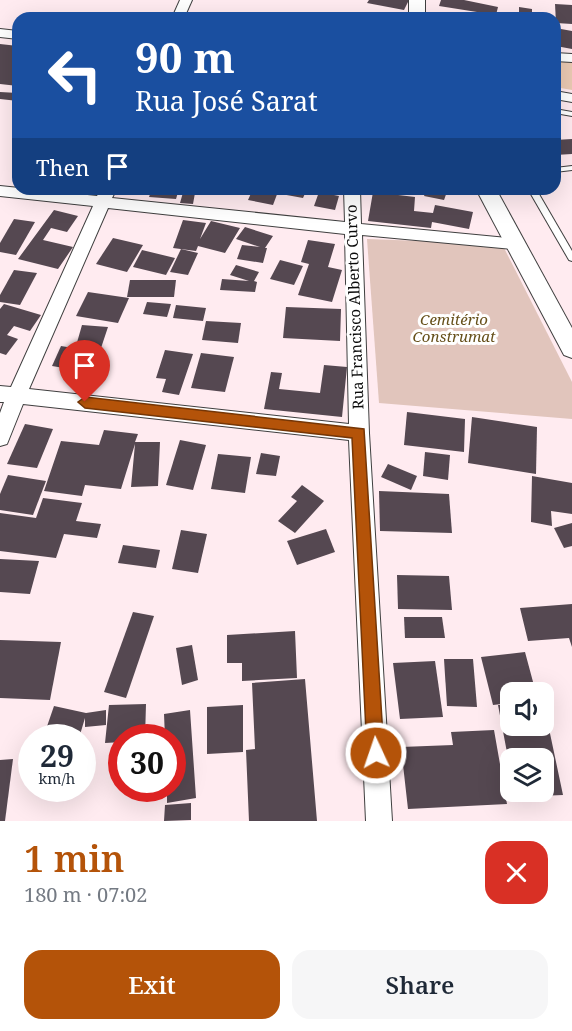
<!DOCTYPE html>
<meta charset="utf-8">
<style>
:root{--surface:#fff;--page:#f6f6f7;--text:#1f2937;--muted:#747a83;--accent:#b45309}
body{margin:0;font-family:"Noto Serif",serif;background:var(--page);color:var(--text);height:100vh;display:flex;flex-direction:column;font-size:22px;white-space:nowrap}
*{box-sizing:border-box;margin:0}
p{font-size:20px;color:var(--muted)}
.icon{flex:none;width:33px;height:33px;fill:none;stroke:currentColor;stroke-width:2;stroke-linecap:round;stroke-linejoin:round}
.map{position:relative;height:821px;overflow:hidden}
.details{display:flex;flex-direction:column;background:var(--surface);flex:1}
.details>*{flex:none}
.guide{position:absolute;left:12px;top:12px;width:549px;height:183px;border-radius:18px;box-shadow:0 6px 24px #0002;background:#1a4fa0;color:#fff;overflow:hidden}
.controls{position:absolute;left:500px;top:682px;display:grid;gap:12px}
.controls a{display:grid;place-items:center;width:54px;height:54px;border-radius:12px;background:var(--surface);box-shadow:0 6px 24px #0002;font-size:30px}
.speed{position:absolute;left:18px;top:724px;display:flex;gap:12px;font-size:30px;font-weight:700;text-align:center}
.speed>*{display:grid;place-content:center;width:78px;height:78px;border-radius:50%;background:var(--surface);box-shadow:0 6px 24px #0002;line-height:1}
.speed small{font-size:15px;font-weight:400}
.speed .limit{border:9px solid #d22;background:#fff;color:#111}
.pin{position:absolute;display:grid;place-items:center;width:51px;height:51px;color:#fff;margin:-62px -26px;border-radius:50% 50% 50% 0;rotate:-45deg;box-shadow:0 0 6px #0007}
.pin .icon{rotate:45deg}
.me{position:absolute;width:66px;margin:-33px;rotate:357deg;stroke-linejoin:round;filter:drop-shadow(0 0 4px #0008)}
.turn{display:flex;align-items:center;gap:21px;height:126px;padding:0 24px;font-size:27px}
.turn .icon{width:78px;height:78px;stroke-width:2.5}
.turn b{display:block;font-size:42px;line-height:51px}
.then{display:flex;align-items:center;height:57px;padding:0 24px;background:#0003;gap:12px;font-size:22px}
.round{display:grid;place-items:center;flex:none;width:63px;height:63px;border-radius:18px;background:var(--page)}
.summary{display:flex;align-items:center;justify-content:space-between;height:102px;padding:0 24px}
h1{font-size:36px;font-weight:600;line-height:45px;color:var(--accent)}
.action{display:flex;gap:12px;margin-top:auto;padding:12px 24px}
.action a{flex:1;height:69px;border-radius:18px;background:var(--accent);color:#fff;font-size:24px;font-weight:600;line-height:69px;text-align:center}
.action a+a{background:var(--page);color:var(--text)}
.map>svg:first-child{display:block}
.green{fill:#ebcab3}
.cemetery{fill:#e1c5bc}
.building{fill:#554851}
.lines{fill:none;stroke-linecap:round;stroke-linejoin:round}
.service-casing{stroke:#3f3f3f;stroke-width:2}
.minor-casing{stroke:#3f3f3f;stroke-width:2}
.tertiary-casing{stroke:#3f3f3f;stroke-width:2}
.service{fill:#fff;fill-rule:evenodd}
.minor{fill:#fff;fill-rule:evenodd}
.tertiary{fill:#fff;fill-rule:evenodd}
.route{fill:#b45309;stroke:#753606;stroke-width:1.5}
.labels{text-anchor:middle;stroke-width:6;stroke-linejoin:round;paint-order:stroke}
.street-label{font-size:15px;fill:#0c0c0c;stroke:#fff}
.park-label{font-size:15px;font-style:italic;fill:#66501a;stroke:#fff}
</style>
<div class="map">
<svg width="572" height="821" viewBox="0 0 572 821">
<rect width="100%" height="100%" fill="#ffebf0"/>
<polygon class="green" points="555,60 572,61 572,90 555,87"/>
<polygon class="cemetery" points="367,239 502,244 572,382 572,419 379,403"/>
<g class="building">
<polygon points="369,0 409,0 404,10 367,3"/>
<polygon points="441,0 464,0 498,7 496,15 439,6"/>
<polygon points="555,4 572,5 572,24 556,23"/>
<polygon points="519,7 532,9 532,18 508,18 509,13 519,14"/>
<polygon points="561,29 572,31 572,49 556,46"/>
<polygon points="0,44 18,46 18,86 0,84"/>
<polygon points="0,92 18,93 18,101 0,99"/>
<polygon points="572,139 572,154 555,155 555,140"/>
<polygon points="152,189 179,189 176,199 149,197"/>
<polygon points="184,189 209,189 208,194 195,193 193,204 180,203"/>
<polygon points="253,189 279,189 273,205 248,200"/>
<polygon points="283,189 307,189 303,198 281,194"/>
<polygon points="427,189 448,189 444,200 424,196"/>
<polygon points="319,192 339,196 335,210 314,206"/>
<polygon points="373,192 415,197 414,211 433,213 435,205 473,212 469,229 432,222 431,228 368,221"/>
<polygon points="54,210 78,216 67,232 51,228 43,240 73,247 58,269 18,259"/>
<polygon points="14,219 35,222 16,255 0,252 0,243"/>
<polygon points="183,220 206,223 200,239 211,221 240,228 225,253 198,246 196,251 173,248"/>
<polygon points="245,227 273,236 265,248 267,248 263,263 237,259 242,245 260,247 236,239"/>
<polygon points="113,238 143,245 127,272 96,264"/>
<polygon points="308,240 335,244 328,267 342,270 332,302 298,295 309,264 301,262"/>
<polygon points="181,249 198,253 188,275 170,272"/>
<polygon points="142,250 175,258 166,275 133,267"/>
<polygon points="280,260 303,266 294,285 270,279"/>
<polygon points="236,265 259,272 254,281 257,282 255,292 220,290 222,279 249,281 230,275"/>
<polygon points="14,270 37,273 20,305 0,302 0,295"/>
<polygon points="130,280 176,280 174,297 127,297"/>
<polygon points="88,292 129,298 118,323 76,316"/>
<polygon points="147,302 171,304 167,317 143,314"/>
<polygon points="4,304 41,315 30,331 14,326 7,335 18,339 6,355 0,353 0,309"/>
<polygon points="176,305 206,308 203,321 173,318"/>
<polygon points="286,307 341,309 340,341 283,338"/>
<polygon points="206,321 241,323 238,343 202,340"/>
<polygon points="82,325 108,327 101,348 76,346"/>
<polygon points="61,346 91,351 82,371 52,366"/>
<polygon points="165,350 193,354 179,395 162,392 166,379 156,378"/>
<polygon points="201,353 234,357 225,392 191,388"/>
<polygon points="324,365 347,367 342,417 264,409 271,372 282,373 279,389 320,393"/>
<polygon points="407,412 465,419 464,452 404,445"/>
<polygon points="472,417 537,427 536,474 468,463"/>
<polygon points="25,424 53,429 37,468 7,464"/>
<polygon points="104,430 138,434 135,442 160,442 158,486 131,487 135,444 121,489 85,485 82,496 44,491 61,441 99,445"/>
<polygon points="180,440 206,445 193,490 166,485"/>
<polygon points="425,452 450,455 448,480 423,476"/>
<polygon points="261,453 280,456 276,476 256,474"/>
<polygon points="218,454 251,457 245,493 211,489"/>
<polygon points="388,464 417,476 411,490 381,477"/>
<polygon points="8,475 46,481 33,515 0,510 0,494"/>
<polygon points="532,476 572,483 572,514 551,511 552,526 531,522"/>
<polygon points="302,485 324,501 295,533 278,521 297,501 291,497"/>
<polygon points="379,491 449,494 452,533 380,531"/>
<polygon points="43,498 82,503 76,521 101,524 97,538 64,534 56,558 0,551 0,513 36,518"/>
<polygon points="572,523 572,546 564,548 554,528"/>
<polygon points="326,529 335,552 297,565 287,541"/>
<polygon points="181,530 207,534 198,573 172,569"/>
<polygon points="123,545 160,550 156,568 118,563"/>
<polygon points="0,559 39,561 30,594 0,592"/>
<polygon points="397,575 449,576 452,610 398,609"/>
<polygon points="572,604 572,647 569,638 528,641 520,608"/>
<polygon points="133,612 154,616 126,698 104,692"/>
<polygon points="404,617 442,617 445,638 405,638"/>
<polygon points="295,631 297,678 242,681 242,663 227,663 227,635"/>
<polygon points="0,640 61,642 50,700 0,698"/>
<polygon points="192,645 198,680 182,685 176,648"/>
<polygon points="525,652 536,693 510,693 510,703 493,705 481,657"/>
<polygon points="444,659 473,659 477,707 447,706"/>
<polygon points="435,661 443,717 400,719 393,663"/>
<polygon points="305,679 317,821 249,821 246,750 255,749 252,683"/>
<polygon points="146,704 145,738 122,738 122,742 105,743 109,705"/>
<polygon points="243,705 243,752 207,754 207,707"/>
<polygon points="498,705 510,705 510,726 543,726 544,705 563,795 515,797 514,792 543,792 543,759 510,759 509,763"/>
<polygon points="54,706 86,713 106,710 106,725 85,727 85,718 79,738 43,738"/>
<polygon points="190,710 196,798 167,803 167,789 172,789 172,738 165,738 164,714"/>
<polygon points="494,730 507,804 408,809 401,747 453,745 451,732"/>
<polygon points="13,759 5,821 0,821 0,760"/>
<polygon points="191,803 191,820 164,821 165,805"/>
</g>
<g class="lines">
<defs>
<g id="service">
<polygon points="555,109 572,112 572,116 555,113"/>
<polygon points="572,166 572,170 555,172 555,168"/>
<polygon points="528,189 536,189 572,251 572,261 569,260"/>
</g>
<g id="minor">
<polygon points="180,0 192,0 184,18 172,18"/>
<polygon points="0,29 18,31 18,39 0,37"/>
<polygon points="555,53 572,54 572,62 555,61"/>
<polygon points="555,91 572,94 572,102 555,99"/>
<path d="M0,186l97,10 4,-7h12l2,3 -3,6 233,24 -1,-33h16l1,35 158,15 2,4 -2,4 -6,2 -151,-14 7,198 23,388h-26l-17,-381 -326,-36 -16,40 -7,2v-33l4,-11h-4v-16l11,1 82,-181 -93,-10zM108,208l237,26 4,190 -320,-35z"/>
</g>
<g id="tertiary">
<rect x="409" y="0" width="16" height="18"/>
<polygon points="476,189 496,189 572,328 572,358 564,355"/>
</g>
</defs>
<use href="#service" class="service-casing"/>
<use href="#minor" class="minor-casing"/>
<use href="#tertiary" class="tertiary-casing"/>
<use href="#service" class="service"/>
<use href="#minor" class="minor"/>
<use href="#tertiary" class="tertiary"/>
</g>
<polygon class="route" points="85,397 364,429 384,753 382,759 376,761 369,759 367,753 352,438 85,408 78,402"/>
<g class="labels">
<g class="street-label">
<text transform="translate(355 307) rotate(-92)" y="5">Rua Francisco Alberto Curvo</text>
</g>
<g class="park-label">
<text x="454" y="325">Cemitério<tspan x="454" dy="17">Construmat</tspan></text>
</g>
</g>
</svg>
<div class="controls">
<a><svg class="icon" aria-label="sound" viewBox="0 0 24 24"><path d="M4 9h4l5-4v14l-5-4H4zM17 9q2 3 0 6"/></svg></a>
<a><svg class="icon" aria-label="layers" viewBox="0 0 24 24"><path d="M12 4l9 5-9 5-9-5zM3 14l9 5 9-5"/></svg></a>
</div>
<div class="speed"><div>29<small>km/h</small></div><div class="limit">30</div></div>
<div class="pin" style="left:85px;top:402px;background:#d93025"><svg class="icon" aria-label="arrive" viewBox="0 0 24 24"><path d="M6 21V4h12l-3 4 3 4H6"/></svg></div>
<svg class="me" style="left:376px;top:753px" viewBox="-20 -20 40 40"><circle r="17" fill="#b45309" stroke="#fff" stroke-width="3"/><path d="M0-11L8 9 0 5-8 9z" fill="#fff"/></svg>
<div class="guide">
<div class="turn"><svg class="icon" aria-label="left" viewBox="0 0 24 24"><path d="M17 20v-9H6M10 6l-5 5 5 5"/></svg><div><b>90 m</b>Rua José Sarat</div></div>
<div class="then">Then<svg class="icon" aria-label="arrive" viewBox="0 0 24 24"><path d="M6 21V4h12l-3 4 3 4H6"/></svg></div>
</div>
</div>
<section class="details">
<div class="summary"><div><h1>1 min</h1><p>180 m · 07:02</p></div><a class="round" style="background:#d93025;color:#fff"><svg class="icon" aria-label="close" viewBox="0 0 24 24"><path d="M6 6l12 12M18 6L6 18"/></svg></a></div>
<div class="action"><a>Exit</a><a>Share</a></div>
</section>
